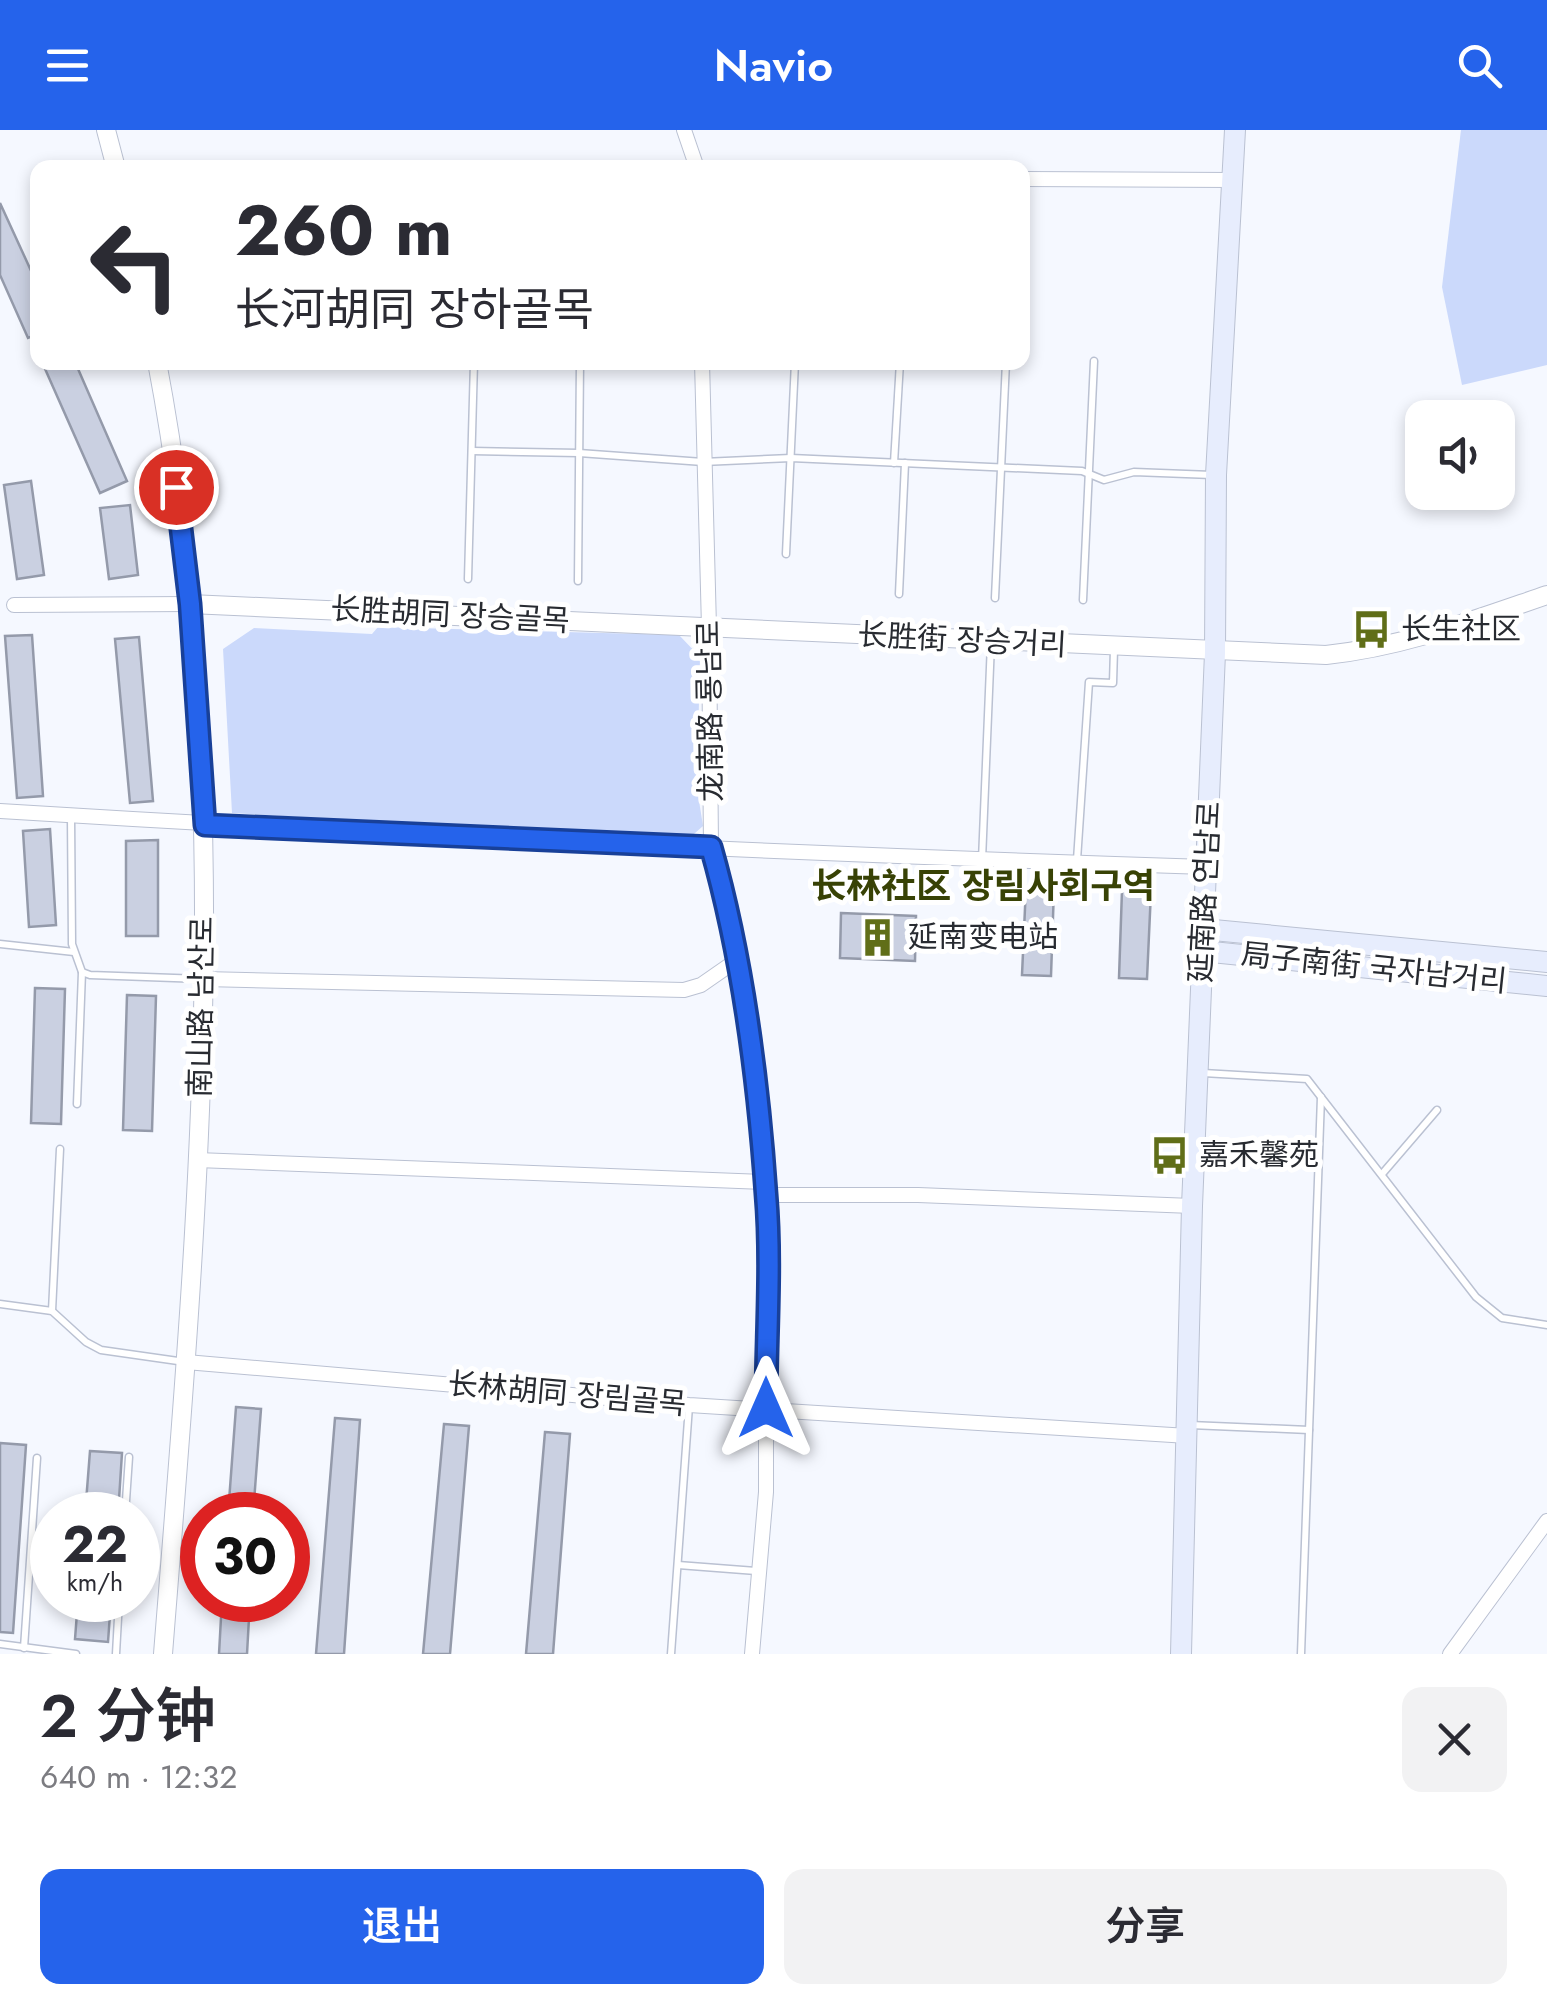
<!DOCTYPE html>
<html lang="zh">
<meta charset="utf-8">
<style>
:root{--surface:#fff;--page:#f2f2f3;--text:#2b2b33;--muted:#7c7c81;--accent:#2563eb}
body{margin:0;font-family:Jost,"Noto Sans SC","Noto Sans KR",sans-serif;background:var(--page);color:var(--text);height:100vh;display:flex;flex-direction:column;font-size:38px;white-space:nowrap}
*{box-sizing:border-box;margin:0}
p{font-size:32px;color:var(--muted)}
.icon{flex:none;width:55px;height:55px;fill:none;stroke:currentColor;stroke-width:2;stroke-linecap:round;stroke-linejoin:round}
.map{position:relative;height:1524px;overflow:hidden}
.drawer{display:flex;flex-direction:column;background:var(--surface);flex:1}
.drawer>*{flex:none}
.hud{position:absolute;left:30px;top:30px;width:1000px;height:210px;border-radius:20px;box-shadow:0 5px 15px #0003;background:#fff;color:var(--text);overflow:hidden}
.buttons{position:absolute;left:1405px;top:270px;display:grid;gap:20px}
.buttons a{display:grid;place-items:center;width:110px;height:110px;border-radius:20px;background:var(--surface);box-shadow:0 5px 15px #0003;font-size:50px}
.speed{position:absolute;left:30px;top:1362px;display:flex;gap:20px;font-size:50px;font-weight:700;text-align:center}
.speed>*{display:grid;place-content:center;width:130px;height:130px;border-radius:50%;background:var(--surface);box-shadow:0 5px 15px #0003;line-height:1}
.speed small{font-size:25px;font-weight:400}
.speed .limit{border:15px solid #d22;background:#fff;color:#111}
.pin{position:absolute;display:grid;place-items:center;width:85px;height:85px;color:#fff;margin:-42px;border:5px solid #fff;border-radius:50%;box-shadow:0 2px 10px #0007}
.me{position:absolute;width:110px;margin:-55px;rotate:0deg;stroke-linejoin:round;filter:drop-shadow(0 0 8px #0008)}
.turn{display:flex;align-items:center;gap:35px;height:210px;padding:0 40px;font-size:45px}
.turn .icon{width:130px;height:130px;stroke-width:2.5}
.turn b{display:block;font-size:70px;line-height:85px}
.round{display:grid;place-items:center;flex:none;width:105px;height:105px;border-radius:20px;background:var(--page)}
.summary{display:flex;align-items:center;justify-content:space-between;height:170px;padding:0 40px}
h1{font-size:60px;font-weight:600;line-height:75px}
.action{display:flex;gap:20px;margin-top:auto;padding:20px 40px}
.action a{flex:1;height:115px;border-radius:20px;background:var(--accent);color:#fff;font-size:40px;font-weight:600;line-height:115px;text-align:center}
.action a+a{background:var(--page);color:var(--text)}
header{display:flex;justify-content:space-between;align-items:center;height:130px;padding:0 40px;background:var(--accent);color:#fff;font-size:45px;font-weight:600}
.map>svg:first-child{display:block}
.green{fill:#cbd9fb}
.building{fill:#cad0e1;stroke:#949aaa;stroke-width:2.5}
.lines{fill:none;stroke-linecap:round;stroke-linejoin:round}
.service-casing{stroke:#bac1d2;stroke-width:9}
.minor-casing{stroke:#bac1d2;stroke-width:16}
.tertiary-casing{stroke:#bac1d2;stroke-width:20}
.secondary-casing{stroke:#bac1d2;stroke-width:22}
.service{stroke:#fff;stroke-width:6}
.minor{stroke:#fff;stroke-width:14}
.tertiary{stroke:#fff;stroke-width:18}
.secondary{stroke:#e7edfd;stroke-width:20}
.route-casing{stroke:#184099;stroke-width:25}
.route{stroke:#2563eb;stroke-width:18}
.labels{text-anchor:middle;stroke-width:10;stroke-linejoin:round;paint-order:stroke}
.street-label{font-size:30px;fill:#282b31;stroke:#fff}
.poi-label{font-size:30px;fill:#282b31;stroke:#fff;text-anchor:start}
.quarter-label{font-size:35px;font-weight:bold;fill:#384205;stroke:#fff}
</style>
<header><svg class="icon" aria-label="menu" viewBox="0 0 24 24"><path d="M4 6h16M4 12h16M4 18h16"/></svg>Navio<svg class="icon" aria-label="search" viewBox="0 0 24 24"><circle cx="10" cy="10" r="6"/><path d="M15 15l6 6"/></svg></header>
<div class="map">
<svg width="1547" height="1524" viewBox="0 0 1547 1524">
<rect width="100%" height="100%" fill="#f5f8ff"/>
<g class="green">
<polygon points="1461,0 1547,0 1547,235 1462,255 1442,157"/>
<polygon points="378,497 679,505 700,527 697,658 703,696 686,711 232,683 223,519 254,498 372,504"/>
</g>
<g class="building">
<polygon points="0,73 38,156 38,204 28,208 0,145"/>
<polygon points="42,232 75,232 127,351 100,363"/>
<polygon points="31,351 44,445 17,449 4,355"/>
<polygon points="130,375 138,445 109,449 100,378"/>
<polygon points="32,505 43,666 17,668 5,506"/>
<polygon points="139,507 153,671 130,673 115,509"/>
<polygon points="50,699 56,795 29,797 23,701"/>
<polygon points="158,710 158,806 126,806 126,711"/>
<polygon points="1026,756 1054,758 1051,846 1022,845"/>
<polygon points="1122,760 1151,761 1147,849 1119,848"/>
<polygon points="841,783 916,786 915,831 840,828"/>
<polygon points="35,858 65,859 61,994 31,993"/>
<polygon points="127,865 156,866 152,1001 123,1000"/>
<polygon points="236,1277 261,1279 253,1385 228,1385"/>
<polygon points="335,1288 360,1290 344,1524 316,1524"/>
<polygon points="444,1294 469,1296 450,1524 423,1524"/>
<polygon points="545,1302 570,1304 553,1524 526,1524"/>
<polygon points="0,1313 26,1315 13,1503 0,1502"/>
<polygon points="90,1321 122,1323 118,1385 85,1385"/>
<polygon points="78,1470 111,1470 108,1512 75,1509"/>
<polygon points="222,1470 250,1470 247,1524 219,1524"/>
</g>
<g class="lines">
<defs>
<g id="service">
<polyline points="472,321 579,323 703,332 791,328 1082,341 1104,350 1134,342 1212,345"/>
<polyline points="894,333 900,232"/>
<polyline points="786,424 795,232"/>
<polyline points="468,449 474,232"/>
<polyline points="578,451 580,232"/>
<polyline points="899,464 905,333"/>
<polyline points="995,468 1006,232"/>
<polyline points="1083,470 1094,231"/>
<polyline points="71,686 72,814 82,842 90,845 202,849"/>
<polyline points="982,730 991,513"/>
<polyline points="1077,730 1089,552 1113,553 1114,519"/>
<polyline points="0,814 74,822"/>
<polyline points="1203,943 1307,949 1476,1167 1502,1188 1547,1195"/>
<polyline points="77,974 82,842"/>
<polyline points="1382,1044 1437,980"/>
<polyline points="0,1174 52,1181 86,1212 101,1220 185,1232"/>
<polyline points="52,1181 60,1019"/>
<polyline points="1190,1295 1309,1300"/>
<polyline points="125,1385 129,1327"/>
<polyline points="678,1435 756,1441"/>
<polyline points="0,1514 76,1524"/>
<polyline points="24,1518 37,1328"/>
<polyline points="116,1524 119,1470"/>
<polyline points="671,1524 689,1276"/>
<polyline points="1301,1524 1321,967"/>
</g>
<g id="minor">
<polyline points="684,0 697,38"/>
<polyline points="1022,49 1232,50"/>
<polyline points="702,232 709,497 711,717 725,765 746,884 766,1065 766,1362 752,1524"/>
<polyline points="14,475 190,474"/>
<path d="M0,681c402,25 804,43 1206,56"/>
<polyline points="204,849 684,860 701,855 737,830"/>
<polyline points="197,1030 765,1052"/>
<polyline points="766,1065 918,1065 1192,1076"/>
<polyline points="186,1232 689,1275 1188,1306"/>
<polyline points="1450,1524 1547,1391"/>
</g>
<g id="tertiary">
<polyline points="106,0 116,38"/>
<path d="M157,232c81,426 40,864 6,1292"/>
<path d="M190,474l1136,51c77,-8 148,-35 221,-60"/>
</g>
<g id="secondary">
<polyline points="1203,799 1547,832"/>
<polyline points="1202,821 1547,856"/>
<polyline points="1181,1524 1192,1076 1215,523 1216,345 1235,0"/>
</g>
</defs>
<use href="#service" class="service-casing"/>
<use href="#minor" class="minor-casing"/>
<use href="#tertiary" class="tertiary-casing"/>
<use href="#secondary" class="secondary-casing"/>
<use href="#service" class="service"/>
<use href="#minor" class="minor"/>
<use href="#tertiary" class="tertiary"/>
<use href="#secondary" class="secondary"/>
</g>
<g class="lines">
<defs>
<path id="route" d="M176,357l14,117 15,221 506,22c32,112 47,231 55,347 6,70 0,144 0,214"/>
</defs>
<use href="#route" class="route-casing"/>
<use href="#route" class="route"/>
</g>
<defs>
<symbol id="bus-bare" viewBox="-9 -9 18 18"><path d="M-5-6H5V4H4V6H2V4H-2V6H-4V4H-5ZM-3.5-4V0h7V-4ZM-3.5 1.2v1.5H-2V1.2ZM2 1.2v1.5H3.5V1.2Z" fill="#606e18" stroke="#fff" stroke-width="2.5" paint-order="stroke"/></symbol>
<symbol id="building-bare" viewBox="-9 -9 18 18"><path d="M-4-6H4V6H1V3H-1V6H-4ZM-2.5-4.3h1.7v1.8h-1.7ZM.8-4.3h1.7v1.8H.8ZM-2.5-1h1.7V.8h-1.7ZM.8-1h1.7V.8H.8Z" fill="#606e18" stroke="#fff" stroke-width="2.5" paint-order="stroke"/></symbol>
</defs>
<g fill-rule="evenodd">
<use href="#bus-bare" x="1344" y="472" width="55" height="55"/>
<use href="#building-bare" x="850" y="780" width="55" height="55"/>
<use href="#bus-bare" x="1142" y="998" width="55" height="55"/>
</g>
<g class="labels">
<g class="street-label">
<text transform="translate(450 485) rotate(3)" y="10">长胜胡同 장승골목</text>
<text transform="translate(962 510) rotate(3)" y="10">长胜街 장승거리</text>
<text transform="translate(710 581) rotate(-91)" y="10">龙南路 룡남로</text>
<text transform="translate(1205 762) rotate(-87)" y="10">延南路 연남로</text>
<text transform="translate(1374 838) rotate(6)" y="10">局子南街 국자남거리</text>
<text transform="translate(201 877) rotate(-89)" y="10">南山路 남산로</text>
<text transform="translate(567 1264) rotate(5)" y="10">长林胡同 장림골목</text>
</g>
<g class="poi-label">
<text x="1401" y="509">长生社区</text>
<text x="908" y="817">延南变电站</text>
<text x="1199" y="1035">嘉禾馨苑</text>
</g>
<g class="quarter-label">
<text x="983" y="768">长林社区 장림사회구역</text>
</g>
</g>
</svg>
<div class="buttons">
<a><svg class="icon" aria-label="sound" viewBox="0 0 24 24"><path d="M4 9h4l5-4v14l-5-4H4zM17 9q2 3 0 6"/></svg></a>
</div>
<div class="speed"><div>22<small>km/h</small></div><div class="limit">30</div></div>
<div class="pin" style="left:176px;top:357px;background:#d93025"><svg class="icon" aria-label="arrive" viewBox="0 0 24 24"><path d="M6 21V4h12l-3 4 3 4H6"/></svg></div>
<svg class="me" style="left:766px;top:1278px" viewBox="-20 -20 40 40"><path d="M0-17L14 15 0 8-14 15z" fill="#2563eb" stroke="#fff" stroke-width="4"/></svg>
<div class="hud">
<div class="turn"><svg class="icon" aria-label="left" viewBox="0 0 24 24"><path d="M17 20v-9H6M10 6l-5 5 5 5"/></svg><div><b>260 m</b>长河胡同 장하골목</div></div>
</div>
</div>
<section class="drawer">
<div class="summary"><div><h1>2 分钟</h1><p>640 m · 12:32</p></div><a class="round"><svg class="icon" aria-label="close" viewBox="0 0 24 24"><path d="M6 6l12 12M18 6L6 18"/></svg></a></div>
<div class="action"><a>退出</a><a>分享</a></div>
</section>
